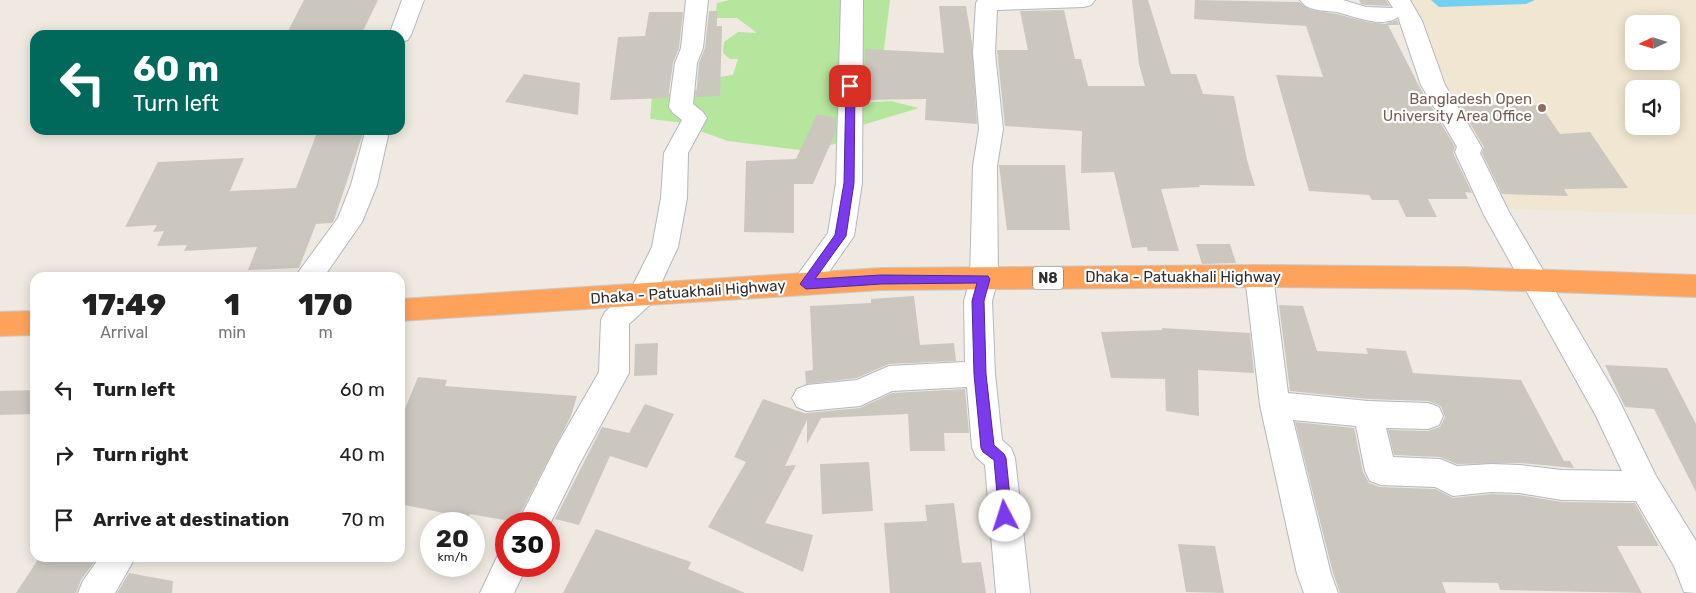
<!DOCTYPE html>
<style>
:root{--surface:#fff;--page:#f2f2f2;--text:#222;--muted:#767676}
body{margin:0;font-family:Rubik,sans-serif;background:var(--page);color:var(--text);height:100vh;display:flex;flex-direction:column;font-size:19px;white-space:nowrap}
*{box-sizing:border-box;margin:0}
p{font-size:16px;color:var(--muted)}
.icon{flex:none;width:28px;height:28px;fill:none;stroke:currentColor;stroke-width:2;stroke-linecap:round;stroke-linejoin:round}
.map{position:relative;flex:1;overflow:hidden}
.details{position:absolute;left:30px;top:272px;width:375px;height:290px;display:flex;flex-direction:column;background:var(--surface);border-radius:15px;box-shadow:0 2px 12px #0003}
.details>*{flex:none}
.guide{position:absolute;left:30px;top:30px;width:375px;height:105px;border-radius:15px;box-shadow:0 2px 12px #0003;background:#00695c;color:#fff;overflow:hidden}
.needle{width:32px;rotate:266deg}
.buttons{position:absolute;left:1625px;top:15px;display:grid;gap:10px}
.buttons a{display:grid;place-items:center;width:55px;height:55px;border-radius:10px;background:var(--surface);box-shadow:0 2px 12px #0003;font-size:25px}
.speed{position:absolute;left:420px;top:512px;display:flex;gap:10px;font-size:25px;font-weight:700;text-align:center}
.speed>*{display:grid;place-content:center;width:65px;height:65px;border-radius:50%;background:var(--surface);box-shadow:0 2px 12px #0003;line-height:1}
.speed small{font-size:12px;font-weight:400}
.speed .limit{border:8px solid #d22;background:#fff;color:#111}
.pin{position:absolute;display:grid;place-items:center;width:42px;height:42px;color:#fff;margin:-21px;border-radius:10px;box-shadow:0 2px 8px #0006}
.me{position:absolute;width:55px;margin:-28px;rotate:355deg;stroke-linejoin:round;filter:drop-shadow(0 0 4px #0008)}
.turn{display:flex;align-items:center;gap:18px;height:105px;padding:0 20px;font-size:22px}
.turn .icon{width:65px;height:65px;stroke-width:2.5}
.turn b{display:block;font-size:35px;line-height:42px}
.eta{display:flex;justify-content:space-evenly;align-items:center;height:85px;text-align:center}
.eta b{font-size:30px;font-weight:800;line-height:35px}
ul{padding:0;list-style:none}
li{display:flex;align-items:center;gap:15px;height:65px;padding:0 20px}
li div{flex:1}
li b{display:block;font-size:19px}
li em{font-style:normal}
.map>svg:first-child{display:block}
.education{fill:#f0e6d1;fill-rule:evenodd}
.green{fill:#b6e59e}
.water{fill:#75cff0}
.building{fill:#cbc7bf}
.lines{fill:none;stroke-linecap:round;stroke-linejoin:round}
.minor-casing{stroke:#b4b7c1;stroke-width:2}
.highway-casing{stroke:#c9c9c9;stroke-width:2}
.minor{fill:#fff;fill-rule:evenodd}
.highway{fill:#ffa35c;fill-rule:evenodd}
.route{fill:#7c3aed;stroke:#51269a}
.education-dot{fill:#8d6e63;stroke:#fff;stroke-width:2}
.labels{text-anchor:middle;stroke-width:4.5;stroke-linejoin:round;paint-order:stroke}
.shield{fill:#fff;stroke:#6d6d6d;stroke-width:1}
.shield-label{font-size:14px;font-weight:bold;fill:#2e2e2e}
.education-label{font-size:15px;fill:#785e54;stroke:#fff;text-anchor:end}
.street-label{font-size:15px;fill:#2e2e2e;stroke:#fff}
</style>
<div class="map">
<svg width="1696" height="593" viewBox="0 0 1696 593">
<rect width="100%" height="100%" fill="#efe9e1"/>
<path class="education" d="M1390,0h306v215l-189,-6zM1634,24h37v37h-37zM1634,89h37v37h-37z"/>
<polygon class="green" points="729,0 890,0 883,57 863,90 860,103 891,101 919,108 849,129 849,140 808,151 728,141 700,131 685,123 650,119 652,97 690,89 712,93 719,77 733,75 738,59 730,59 723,53 724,42 738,32 757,33 737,18 715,18 717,3"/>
<polygon class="water" points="1431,0 1535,0 1526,4 1439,7"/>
<g class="building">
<polygon points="304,0 378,0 361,35 286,35"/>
<polygon points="1132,0 1148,0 1171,74 1196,74 1203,94 1234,96 1247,160 1255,186 1199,185 1200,187 1161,189 1179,251 1148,251 1147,247 1132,248 1114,172 1081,173 1082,131 1005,126 997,50 1028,50 1020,11 1064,10 1075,59 1081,59 1088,86 1145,86 1139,64"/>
<polygon points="1195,0 1299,2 1311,10 1337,14 1367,22 1385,24 1397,20 1399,25 1388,25 1419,86 1455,147 1453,153 1472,193 1465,192 1468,199 1428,199 1437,217 1406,217 1398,200 1372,200 1369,195 1309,191 1276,75 1323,77 1306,26 1194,19"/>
<polygon points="1359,0 1386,0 1390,6 1366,5 1361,4"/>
<polygon points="939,6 966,6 972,43 977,124 925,120 926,99 864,100 865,49 944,53"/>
<polygon points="709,11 717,11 717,26 722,26 720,96 696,97 699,63 705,48"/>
<polygon points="649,12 683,12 679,48 673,63 668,98 610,100 618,37 645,36"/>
<polygon points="524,74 580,83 578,115 505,102"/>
<polygon points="1459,105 1540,105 1560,134 1590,132 1628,188 1564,189 1568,196 1502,194 1482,153 1484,147"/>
<polygon points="817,114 836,118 836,131 813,184 794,184 794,233 744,232 746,161 796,159"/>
<polygon points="318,130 361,130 362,136 334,220 332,223 316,224 299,268 248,270 257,247 184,251 187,245 157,246 164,231 153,232 157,225 125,227 158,162 244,158 230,191 296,188"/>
<polygon points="999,165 1065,165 1070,230 1007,230"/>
<polygon points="1196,244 1230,244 1236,263 1202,264"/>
<polygon points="914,296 920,345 954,343 956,361 889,364 857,378 806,384 805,371 813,370 810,306 871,303 871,299"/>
<polygon points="1279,305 1303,306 1317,351 1368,354 1366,348 1406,351 1413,373 1521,380 1564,461 1570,461 1574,468 1520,463 1457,464 1440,457 1394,455 1388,430 1428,431 1440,427 1445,417 1441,406 1428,401 1368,399 1290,391"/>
<polygon points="1162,328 1250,333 1254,373 1198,370 1199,416 1166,411 1165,379 1111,378 1101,332 1162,330"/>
<polygon points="658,343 657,375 634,376 635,344"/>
<polygon points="1605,365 1667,368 1696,424 1696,492 1654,409 1625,407"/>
<polygon points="418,377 447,380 445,386 577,396 571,416 516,522 470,514 468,518 400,504 400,421"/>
<polygon points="965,389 969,433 944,433 945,451 910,451 908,414 821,418 807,444 807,420 785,466 796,465 765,523 813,535 803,572 708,527 746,462 734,457 763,399 807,414 806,413 860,408 892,393"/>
<polygon points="35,390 35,414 0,415 0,391"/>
<polygon points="645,404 674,414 647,468 610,456 579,525 555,519 602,427 629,433"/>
<polygon points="1295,422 1354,428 1363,472 1369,483 1380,487 1435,489 1453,498 1491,494 1520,495 1562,502 1635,503 1659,546 1617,546 1642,593 1500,590 1498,583 1442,582 1446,593 1340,593 1333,573"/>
<polygon points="869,462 873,511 822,514 820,464"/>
<polygon points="954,503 962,563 981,562 986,593 890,593 884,523 927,521 925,505"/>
<polygon points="596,529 691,562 688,569 745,593 563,593"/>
<polygon points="1178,544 1215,546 1224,593 1186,592"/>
<polygon points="39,558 97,558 81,580 76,593 16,593"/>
<polygon points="129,573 173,581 172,593 117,593"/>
</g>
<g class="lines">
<defs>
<g id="minor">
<polygon points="402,0 424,0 411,35 408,40 400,42 400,35 389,35"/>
<polygon points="686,0 708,0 703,48 697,63 693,104 703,112 707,118 688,153 687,198 678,247 652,303 629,324 629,373 579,465 549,526 549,524 517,524 557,445 599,372 601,320 605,312 632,287 652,247 661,198 664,153 682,120 673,113 669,107 675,63 681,48"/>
<polygon points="841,0 863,0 862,183 854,236 815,292 805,295 795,292 791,284 828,233 836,183"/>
<polygon points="978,0 1095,0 1091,5 1084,7 997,10 995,53 1003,129 997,166 998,279 992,301 995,374 1002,440 1011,448 1015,458 1030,593 996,593 985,465 976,457 972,447 967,387 892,391 860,406 807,411 797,407 792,398 797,389 807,385 857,380 889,366 965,362 964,301 970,279 973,166 979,129 973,53 976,3"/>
<path d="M1300,0h43l23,7 27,1 -5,-8h22l12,21 23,64 37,63 -2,5 29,59 109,186 38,78 40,65v52l-12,-1 -10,-26 -38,-65 -74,-1 -42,-7 -29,-1 -38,4 -18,-9 -54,-2 -11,-4 -5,-10 -9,-45 -63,-6 38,154 7,19h-34l-7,-19 -37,-169 -15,-129 4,-8 10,-3 10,3 4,8 15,117 80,8 60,2 11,4 4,9 -4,9 -11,4 -42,-1 7,29 47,2 17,7 34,-2 29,1 42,5 60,1 -26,-55 -112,-201 -29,-63 2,-5 -36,-62 -23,-68c-15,12 -45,-1 -61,-5 -13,-2 -29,0 -37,-12z"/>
<polygon points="363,130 387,130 388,136 377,185 362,222 323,278 294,278 338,218 351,185 364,136"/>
<polygon points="506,551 506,566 527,566 514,593 480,593 498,555"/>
<polygon points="99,558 135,558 115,593 78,593 83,581"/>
</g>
<g id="highway">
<polygon points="1259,265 1463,267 1696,275 1696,297 1463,289 1259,287 881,290 400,321 400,299 881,268"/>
<polygon points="35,311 35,335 0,336 0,312"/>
</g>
</defs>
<use href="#minor" class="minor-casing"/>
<use href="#highway" class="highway-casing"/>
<use href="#minor" class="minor"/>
<use href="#highway" class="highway"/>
</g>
<polygon class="route" points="850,83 855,86 854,183 846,236 815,279 881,275 988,276 990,279 984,301 986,374 994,445 1004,454 1006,458 1012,516 1010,520 1005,522 1001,520 999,516 994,460 983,452 981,448 974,374 972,301 977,283 881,284 806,289 800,284 835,235 844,183 846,86"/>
<circle class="education-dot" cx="1542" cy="108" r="5"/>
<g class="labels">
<rect class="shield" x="1033" y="266.5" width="30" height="23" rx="4"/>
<g class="shield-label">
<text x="1048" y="283">N8</text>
</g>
<g class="education-label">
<text x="1532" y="104">Bangladesh Open<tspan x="1532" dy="17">University Area Office</tspan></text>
</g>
<g class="street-label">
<text x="1183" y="282">Dhaka - Patuakhali Highway</text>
<text transform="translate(688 292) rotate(-4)" y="5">Dhaka - Patuakhali Highway</text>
</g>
</g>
</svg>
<div class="buttons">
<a><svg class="needle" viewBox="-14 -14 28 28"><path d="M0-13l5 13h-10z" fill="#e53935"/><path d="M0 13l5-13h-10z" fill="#767676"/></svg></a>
<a><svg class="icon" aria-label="sound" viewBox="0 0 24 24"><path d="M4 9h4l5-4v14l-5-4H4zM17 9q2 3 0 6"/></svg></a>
</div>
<div class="speed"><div>20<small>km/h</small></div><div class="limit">30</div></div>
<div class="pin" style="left:850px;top:86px;background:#d93025"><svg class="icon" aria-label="arrive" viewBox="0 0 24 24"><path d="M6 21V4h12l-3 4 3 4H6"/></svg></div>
<svg class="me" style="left:1005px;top:516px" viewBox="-20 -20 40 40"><circle r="19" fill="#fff"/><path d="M0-13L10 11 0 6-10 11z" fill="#7c3aed"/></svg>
<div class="guide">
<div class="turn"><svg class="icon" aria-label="left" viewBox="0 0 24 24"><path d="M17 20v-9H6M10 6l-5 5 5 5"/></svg><div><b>60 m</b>Turn left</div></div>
</div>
<section class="details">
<div class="eta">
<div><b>17:49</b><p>Arrival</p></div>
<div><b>1</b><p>min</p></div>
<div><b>170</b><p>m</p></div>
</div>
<ul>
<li><svg class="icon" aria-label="left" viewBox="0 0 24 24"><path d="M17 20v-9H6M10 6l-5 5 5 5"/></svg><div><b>Turn left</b></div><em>60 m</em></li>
<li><svg class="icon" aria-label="right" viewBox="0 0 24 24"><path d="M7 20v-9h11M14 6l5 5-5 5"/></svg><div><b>Turn right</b></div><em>40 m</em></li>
<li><svg class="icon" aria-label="arrive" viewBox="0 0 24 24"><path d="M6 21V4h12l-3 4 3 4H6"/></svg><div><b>Arrive at destination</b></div><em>70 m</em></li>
</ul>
</section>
</div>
